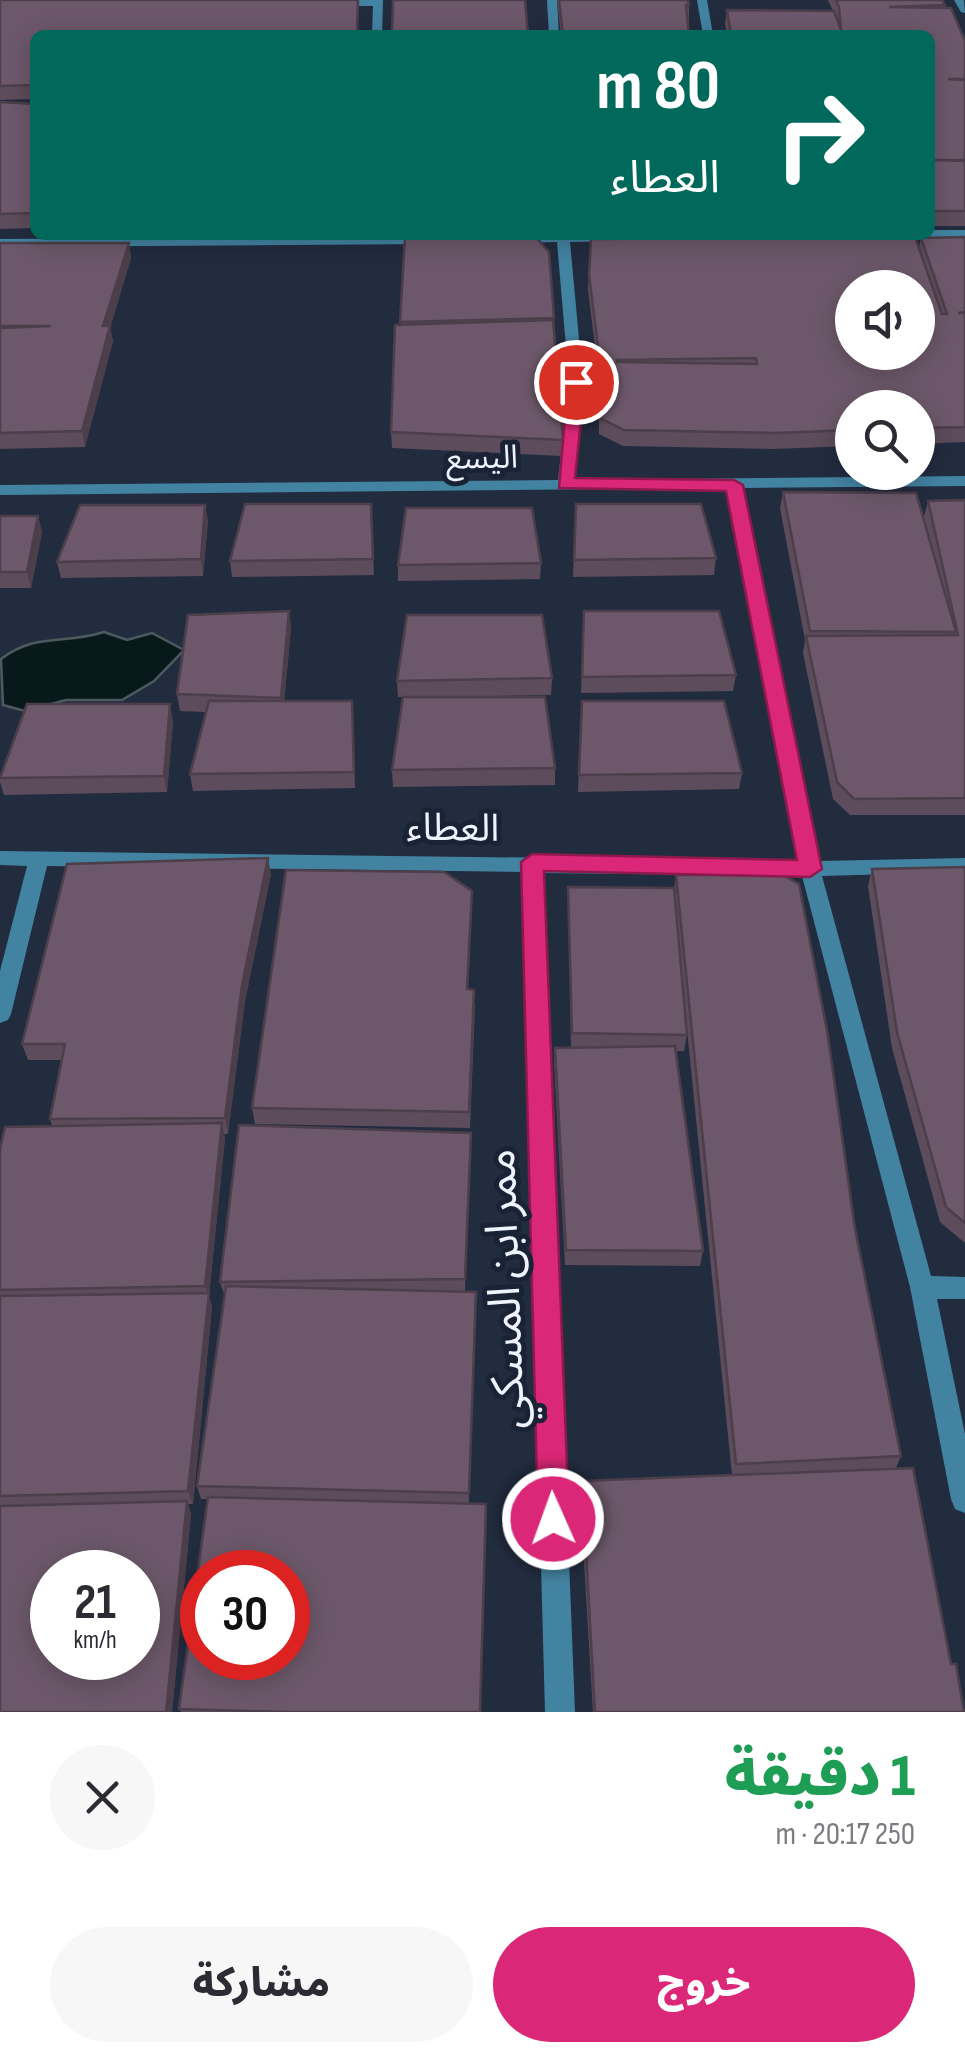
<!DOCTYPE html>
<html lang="ar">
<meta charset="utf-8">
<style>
:root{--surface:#fff;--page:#f7f7f7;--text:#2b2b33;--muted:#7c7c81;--accent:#db2777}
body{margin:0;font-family:"Sofia Sans Condensed","Noto Sans Arabic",sans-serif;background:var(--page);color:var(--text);direction:rtl;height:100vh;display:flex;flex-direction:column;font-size:38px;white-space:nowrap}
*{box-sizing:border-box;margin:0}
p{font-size:32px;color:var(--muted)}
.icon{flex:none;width:55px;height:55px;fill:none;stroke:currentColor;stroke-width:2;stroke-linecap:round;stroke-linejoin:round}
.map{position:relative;height:1712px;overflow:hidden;direction:ltr}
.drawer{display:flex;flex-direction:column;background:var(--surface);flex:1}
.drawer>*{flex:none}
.hud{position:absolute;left:30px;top:30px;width:905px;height:210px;border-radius:15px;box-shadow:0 5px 25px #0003;direction:rtl;background:#00695c;color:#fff;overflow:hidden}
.fabs{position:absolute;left:835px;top:270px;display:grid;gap:20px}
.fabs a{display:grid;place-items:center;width:100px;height:100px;border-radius:50%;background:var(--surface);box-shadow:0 5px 25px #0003;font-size:50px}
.speed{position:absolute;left:30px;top:1550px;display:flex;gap:20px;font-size:50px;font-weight:700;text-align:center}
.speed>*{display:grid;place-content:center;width:130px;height:130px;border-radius:50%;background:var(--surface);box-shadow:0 5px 25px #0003;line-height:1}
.speed small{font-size:25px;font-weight:400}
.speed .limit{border:15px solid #d22;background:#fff;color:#111}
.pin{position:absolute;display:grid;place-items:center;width:85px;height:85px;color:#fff;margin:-42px;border:5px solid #fff;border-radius:50%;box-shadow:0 2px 10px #0007}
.me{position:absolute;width:110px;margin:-55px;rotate:358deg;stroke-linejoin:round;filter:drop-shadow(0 0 8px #0008)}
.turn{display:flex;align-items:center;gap:35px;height:210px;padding:0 50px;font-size:45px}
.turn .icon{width:130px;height:130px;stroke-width:2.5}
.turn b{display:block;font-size:70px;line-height:85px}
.round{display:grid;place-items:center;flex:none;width:105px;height:105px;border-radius:52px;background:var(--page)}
.overview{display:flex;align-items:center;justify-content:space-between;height:170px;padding:0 50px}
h1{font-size:60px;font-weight:800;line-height:75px;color:#1e9e55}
.cta{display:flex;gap:20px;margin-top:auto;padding:20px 50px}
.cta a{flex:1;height:115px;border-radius:60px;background:var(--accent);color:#fff;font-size:40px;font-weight:800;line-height:115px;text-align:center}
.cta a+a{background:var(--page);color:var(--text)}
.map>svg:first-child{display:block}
.water{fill:#07191a;stroke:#4c5a5e;stroke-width:2.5}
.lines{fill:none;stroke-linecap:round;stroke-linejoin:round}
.street{fill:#4383a2;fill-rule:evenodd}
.wall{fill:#5d4c5b}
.shaded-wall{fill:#4c3e4a}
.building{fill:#6c586a;stroke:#4c3e4a;stroke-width:2.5;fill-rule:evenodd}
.route{fill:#db2777;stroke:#8e194d;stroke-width:2.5}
.labels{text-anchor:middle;stroke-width:10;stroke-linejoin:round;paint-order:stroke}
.far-street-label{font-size:32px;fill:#eef3fe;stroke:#192335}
.street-label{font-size:38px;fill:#eef3fe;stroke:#192335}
.near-street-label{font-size:45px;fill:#eef3fe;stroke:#192335}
</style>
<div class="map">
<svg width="965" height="1712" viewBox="0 0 965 1712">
<rect width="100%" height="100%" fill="#222c3f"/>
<path class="water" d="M104,632l23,8 25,-7 32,17 -30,31 -32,19h-56l-41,11 -22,-6 -2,-46c36,-27 63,-14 103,-27z"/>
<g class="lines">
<g class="street">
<polygon points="383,0 382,35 372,35 373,6 335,6 330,3 335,0"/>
<polygon points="547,0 557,0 559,35 549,35"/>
<polygon points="697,0 707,0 713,35 703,35"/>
<polygon points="954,0 964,0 965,13 961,12"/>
<polygon points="930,230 965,230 965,238 925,237 930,235"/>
<polygon points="517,235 737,235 730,239 570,242 583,382 573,480 965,476 965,486 742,488 819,861 965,858 965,872 822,876 931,1276 965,1277 965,1299 937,1299 965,1434 965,1513 955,1509 951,1499 910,1287 802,876 542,873 575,1712 545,1712 522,872 47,866 11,1014 8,1020 0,1023 0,971 27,866 0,865 0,851 798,861 727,488 0,495 0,485 558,480 569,382 557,242 512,243 505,239"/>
<polygon points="438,237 440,240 433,244 0,247 0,239"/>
</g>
</g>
<g class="wall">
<polygon points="0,0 358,0 358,35 35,35 35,99 0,100"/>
<polygon points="557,0 688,0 689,5 689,35 561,35"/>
<polygon points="828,0 942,0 945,5 944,8 965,41 965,226 930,226 930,35 727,35 725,24 727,10 833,11"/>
<polygon points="0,102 35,104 35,228 0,229"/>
<polygon points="965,237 965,442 918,444 918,408 852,408 852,446 773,449 623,446 599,434 599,378 588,290 591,239 919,248 921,238"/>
<polygon points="405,238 554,318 563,440 562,456 392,448 391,432 400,325"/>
<polygon points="0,243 129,243 131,258 110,328 113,341 85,447 0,449"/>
<polygon points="783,492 924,517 928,501 965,500 965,815 850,815 833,799 803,653 805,640 780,508"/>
<polygon points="371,504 374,575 232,577 230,561"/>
<polygon points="576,504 716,558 714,575 573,577"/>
<polygon points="205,505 208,521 203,576 61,578 57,562"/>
<polygon points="0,516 38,516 42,532 31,588 0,588"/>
<polygon points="541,563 540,579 398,581 398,565"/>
<polygon points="289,611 291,628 284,701 353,717 355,788 193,791 190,774 206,712 180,711 177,694"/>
<polygon points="584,611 736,675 733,691 581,693"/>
<polygon points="552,678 551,695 426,697 555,768 555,785 393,787 392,770 403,697 398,697 397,681"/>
<polygon points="582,701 742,773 739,789 578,792"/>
<polygon points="173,721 167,792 4,795 0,782 0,775"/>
<polygon points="965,867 965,1243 940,1222 892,1048 868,886 872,869"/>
<polygon points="271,874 245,1001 228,1134 224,1134 225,1138 209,1296 212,1307 193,1504 188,1504 191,1514 172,1712 0,1712 0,1149 52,1126 50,1119 62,1060 28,1060 22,1044"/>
<polygon points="676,875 855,1229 901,1456 896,1468 964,1712 593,1712 580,1495 582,1481 732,1475 680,960 687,1035 684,1051 675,1051 703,1251 700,1266 565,1265 554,1064 555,1048 571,1048 568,887 674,888"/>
<polygon points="472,907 468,989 475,1006 470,1128 255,1124 252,1108"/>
<polygon points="471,1133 465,1291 469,1503 480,1712 181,1712 179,1709 208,1499 201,1499 197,1486 225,1297 220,1282"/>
</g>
<g class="shaded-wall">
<polygon points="129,243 131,258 110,328 113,341 85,447 82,431 103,326"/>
<polygon points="205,505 208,521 203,576 201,559"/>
<polygon points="38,516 42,532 31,588 27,572"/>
<polygon points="289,611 291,628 283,715 281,698"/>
<polygon points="170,704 173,721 167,792 164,776"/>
<polygon points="268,858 271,874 245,1001 228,1134 225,1118 242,985"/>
<polygon points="222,1123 225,1138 209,1296 212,1307 193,1504 188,1491 208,1297 205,1286"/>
<polygon points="187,1501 191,1514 172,1712 166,1712"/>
</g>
<g class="building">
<polygon points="0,0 358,0 357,33 352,33 351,35 35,35 35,85 0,86"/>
<polygon points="393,0 525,0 528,35 392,35"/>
<polygon points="559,0 688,0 689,5 686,5 689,35 563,35"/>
<polygon points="836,0 942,0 945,5 889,7 951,8 965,41 965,79 948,79 965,80 965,160 930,160 930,35 731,35 727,10 834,11 841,30 839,7"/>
<polygon points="0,102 35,104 35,213 0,214"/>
<polygon points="930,160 965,161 965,211 930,211"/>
<polygon points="536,237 549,252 554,318 400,322 405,238"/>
<path d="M915,237l27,77h5l-26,-76 44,-1v75l-7,1h7v114l-47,1v-20h-66v22l-77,3 -151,-3 -24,-12v-56l-11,-87 2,-36zM852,288h66v64h-66zM756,358l1,6 -140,-2v-2z"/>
<polygon points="0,243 129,243 103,326 110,326 82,431 0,433 0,328 51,326 0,326"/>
<polygon points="553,320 563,440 391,432 395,325"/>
<polygon points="783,492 916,493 956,632 810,631"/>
<polygon points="965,500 965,798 854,799 837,782 806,636 958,635 928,501"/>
<polygon points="245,504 371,504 373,559 230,561"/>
<polygon points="576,504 701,504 716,558 574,560"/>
<polygon points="80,505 205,505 201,559 57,562"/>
<polygon points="406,508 532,508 541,563 398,565"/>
<polygon points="0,516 38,516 27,572 0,572"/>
<polygon points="289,611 281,698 177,694 188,615"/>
<polygon points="584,611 719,611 736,675 582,677"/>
<polygon points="407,615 542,615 552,678 397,681"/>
<polygon points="403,697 545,697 555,768 392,770"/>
<polygon points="209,701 352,701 354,772 190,774"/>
<polygon points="582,701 724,701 742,773 579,775"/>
<polygon points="27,704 170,704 164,776 0,778"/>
<polygon points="268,858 242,985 225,1118 50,1119 65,1044 22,1044 67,864"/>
<polygon points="965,867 965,1223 946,1207 897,1032 872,869"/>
<polygon points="286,870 444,872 472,891 467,989 474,990 469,1112 252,1108"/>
<polygon points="676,875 783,875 799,884 828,1036 855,1229 901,1456 736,1464"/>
<polygon points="568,887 674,888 687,1035 572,1033"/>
<polygon points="675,1046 703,1251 566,1250 555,1048"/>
<polygon points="222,1123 205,1286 0,1290 0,1149 5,1127"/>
<polygon points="239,1125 471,1133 465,1279 220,1282"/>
<polygon points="226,1286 476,1292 469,1493 197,1486"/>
<polygon points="209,1293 188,1491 0,1496 0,1296"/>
<polygon points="913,1468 951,1664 956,1664 964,1712 595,1712 582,1481"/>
<path d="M208,1497l278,7 -6,208h-193l-108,-3zM202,1572h86v86h-86z"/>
<path d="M187,1501l-21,211h-166v-206zM52,1572h86v86h-86z"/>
</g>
<polygon class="route" points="576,377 585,382 575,478 734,480 743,485 822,869 810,877 544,871 569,1519 564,1530 553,1535 542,1530 538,1519 521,862 532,854 797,860 726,491 559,488 568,382"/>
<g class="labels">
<g class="far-street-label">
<text transform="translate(482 457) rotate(-1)" y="11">اليسع</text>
</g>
<g class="street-label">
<text transform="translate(453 827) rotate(1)" y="13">العطاء</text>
</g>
<g class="near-street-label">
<text transform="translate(503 1289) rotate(-92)" y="16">ممر ابن المسكي</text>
</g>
</g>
</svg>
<div class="fabs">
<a><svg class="icon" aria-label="sound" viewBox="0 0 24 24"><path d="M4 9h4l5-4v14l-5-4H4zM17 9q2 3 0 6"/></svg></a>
<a><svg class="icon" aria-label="search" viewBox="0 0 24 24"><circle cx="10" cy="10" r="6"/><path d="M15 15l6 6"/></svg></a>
</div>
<div class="speed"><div>21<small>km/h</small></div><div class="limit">30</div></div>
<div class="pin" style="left:576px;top:382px;background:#d93025"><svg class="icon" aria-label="arrive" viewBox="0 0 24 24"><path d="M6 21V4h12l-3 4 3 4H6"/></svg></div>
<svg class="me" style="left:553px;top:1519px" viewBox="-20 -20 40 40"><circle r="17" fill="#db2777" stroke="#fff" stroke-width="3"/><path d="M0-11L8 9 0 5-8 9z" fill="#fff"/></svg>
<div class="hud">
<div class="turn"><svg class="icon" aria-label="right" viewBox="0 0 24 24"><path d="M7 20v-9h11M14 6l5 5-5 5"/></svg><div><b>80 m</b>العطاء</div></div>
</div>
</div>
<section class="drawer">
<div class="overview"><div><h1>1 دقيقة</h1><p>250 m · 20:17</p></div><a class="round"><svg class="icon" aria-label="close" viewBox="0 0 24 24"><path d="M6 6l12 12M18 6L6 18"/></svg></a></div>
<div class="cta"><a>خروج</a><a>مشاركة</a></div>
</section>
